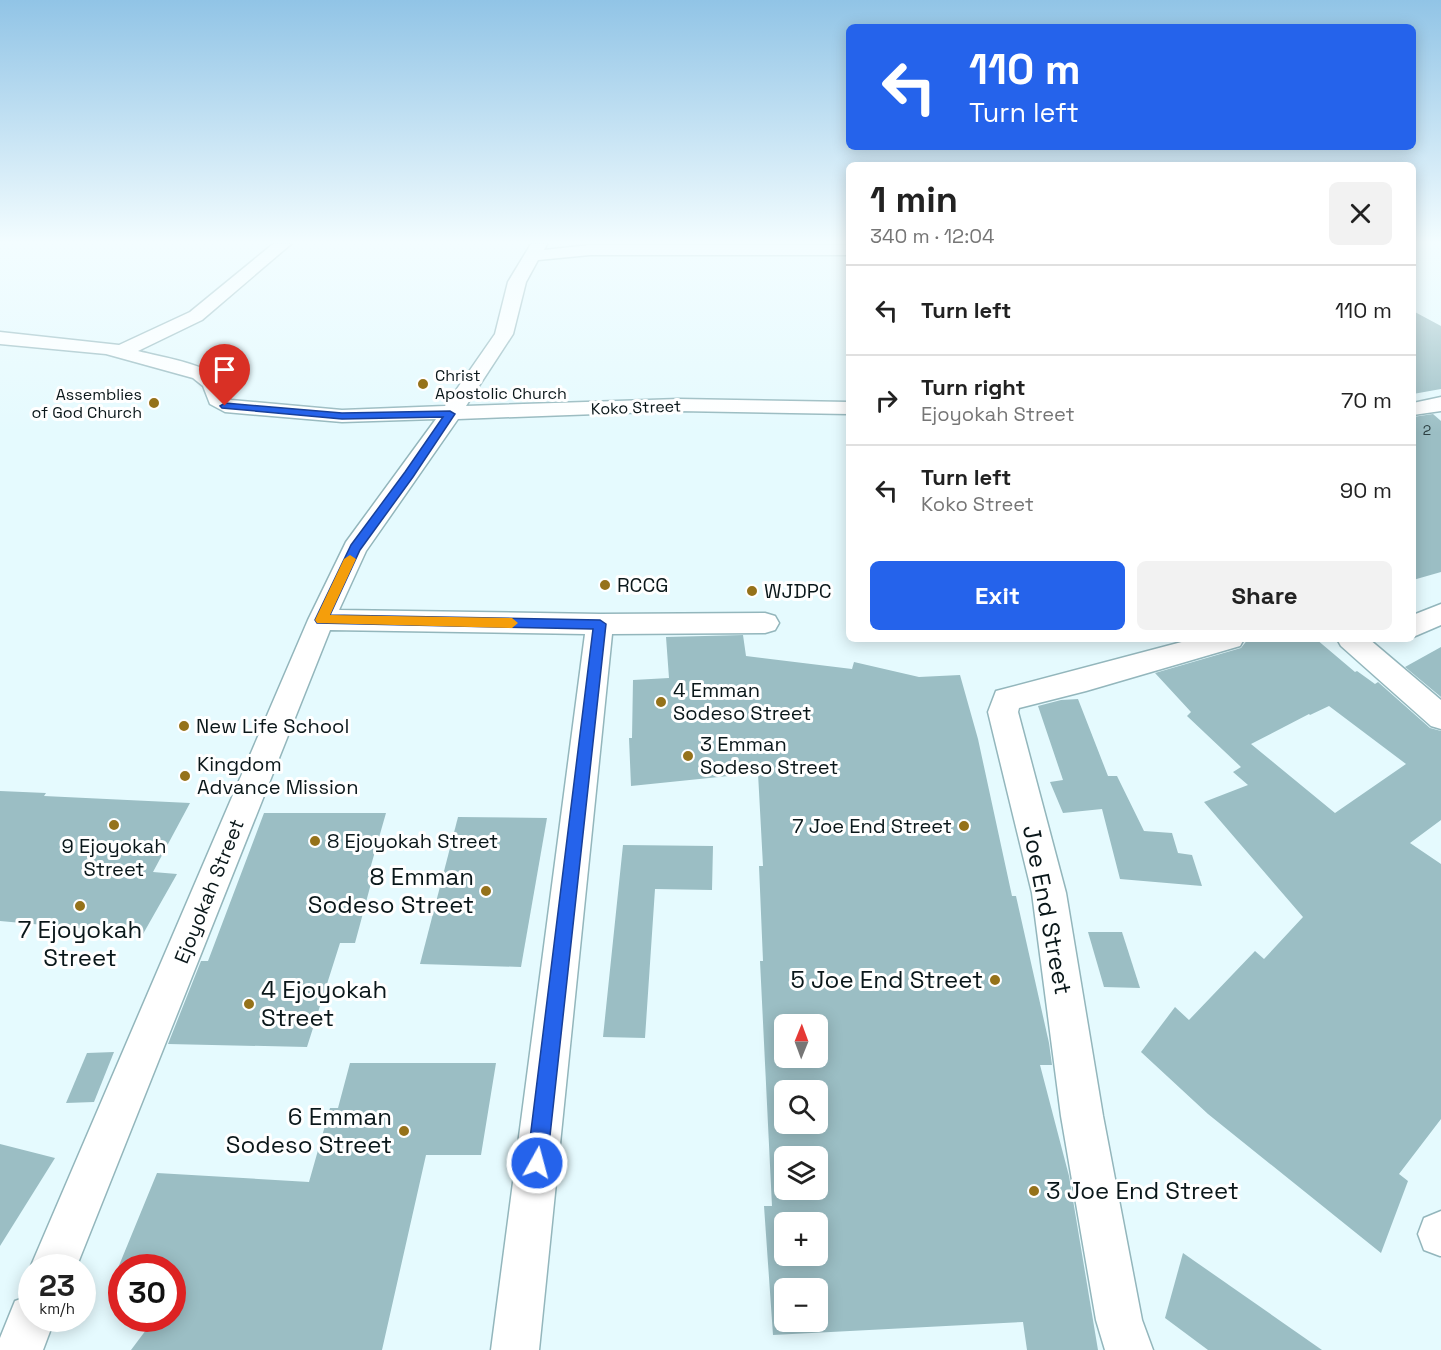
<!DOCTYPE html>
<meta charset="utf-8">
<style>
:root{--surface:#fff;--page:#f2f2f2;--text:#222;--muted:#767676;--line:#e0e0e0;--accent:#2563eb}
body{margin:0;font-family:"Space Grotesk",sans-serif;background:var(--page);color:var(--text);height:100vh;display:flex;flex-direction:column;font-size:22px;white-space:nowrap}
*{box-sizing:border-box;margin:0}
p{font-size:20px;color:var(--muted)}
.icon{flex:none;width:33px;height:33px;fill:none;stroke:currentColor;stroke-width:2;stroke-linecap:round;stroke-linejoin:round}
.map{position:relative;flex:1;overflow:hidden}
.side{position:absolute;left:846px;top:162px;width:570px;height:480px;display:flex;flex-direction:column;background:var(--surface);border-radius:9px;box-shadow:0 3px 15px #0003}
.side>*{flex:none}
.guide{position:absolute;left:846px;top:24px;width:570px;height:126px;border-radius:9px;box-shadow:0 3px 15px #0003;background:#2563eb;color:#fff;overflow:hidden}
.needle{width:39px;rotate:1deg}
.tools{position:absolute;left:774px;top:1014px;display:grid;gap:12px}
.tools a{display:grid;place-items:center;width:54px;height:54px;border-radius:9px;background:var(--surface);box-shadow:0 3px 15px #0003;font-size:30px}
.speed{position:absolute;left:18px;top:1254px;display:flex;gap:12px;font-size:30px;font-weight:700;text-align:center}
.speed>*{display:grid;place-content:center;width:78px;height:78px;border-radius:50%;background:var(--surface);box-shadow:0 3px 15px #0003;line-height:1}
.speed small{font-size:15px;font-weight:400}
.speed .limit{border:9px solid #d22;background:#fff;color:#111}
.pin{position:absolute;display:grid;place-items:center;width:51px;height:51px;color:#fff;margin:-62px -26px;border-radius:50% 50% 50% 0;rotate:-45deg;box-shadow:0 0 6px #0007}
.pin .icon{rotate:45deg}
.me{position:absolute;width:66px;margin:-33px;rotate:7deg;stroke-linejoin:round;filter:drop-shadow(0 0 4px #0008)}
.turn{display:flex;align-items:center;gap:21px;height:126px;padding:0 24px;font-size:27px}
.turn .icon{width:78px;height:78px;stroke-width:2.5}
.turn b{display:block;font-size:42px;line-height:51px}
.round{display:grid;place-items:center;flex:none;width:63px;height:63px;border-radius:9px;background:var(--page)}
.overview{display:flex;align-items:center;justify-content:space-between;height:102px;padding:0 24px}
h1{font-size:36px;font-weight:600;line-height:45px}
.action{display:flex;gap:12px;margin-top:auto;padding:12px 24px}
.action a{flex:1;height:69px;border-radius:9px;background:var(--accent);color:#fff;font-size:24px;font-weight:600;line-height:69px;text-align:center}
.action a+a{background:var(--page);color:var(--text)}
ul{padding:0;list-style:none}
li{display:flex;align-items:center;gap:18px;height:90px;padding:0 24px;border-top:2px solid var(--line)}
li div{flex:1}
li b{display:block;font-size:22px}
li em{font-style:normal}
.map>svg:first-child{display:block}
.building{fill:#9bbec4;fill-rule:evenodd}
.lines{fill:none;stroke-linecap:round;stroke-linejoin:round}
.minor-casing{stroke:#93b6bc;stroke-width:3}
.minor{fill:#fff;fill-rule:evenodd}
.route{fill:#2563eb;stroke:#184099;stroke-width:1.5}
.slow{fill:#f59e0b}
.poi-dot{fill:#95721a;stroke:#fff;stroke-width:2}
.labels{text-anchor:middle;stroke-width:6;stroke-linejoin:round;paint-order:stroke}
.far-number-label{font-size:14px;fill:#2e4144}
.far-poi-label{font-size:16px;fill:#0a171a;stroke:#fff;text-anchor:start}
.far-street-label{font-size:16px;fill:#0a171a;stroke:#fff}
.poi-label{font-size:20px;fill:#0a171a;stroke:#fff;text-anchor:start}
.street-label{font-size:20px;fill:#0a171a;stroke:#fff}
.near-poi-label{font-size:24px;fill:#0a171a;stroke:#fff;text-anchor:end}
.near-street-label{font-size:24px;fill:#0a171a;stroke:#fff}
</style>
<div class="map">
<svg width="1441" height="1350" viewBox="0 0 1441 1350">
<rect width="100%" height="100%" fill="#e5fafe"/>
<g class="building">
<polygon points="1413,311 1441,326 1441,389 1413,394"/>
<polygon points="1433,414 1441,421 1441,572 1413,580 1413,417"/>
<path d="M743,635l3,21 106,13 2,-7 65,15 41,-2 18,64 34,157h4l33,147 3,22h-12l29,111 29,174h-71l-4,-28 -250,13 -9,-129h8l-12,-245h3l-4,-95h4l-5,-93 -127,13 -2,-48h3l1,-58 36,-2 -3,-41zM784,1024h34v34h-34zM784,1090h34v34h-34zM784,1156h34v34h-34zM784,1222h34v34h-34zM784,1288h34v34h-34z"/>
<path d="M1248,639h68l39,33 2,-1 18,13 3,-2 52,46 11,3v89l-31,23 31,21v255l-42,55 9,7 -27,72 -173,-139 -67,-62 34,-45 14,13 66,-69 9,8 39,-42 -99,-115 44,-17 -15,-13 8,-5 -54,-51 4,-4 -36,-39 86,-25zM1329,706l77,58 -71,49 -84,-69 58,-30 1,1z"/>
<polygon points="1441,647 1441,697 1405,667"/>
<polygon points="1078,699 1108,776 1117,776 1144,831 1172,833 1178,853 1192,855 1202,886 1120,879 1102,809 1063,813 1050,782 1063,780 1038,706 1061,700"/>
<polygon points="0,791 46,793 44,796 190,803 153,872 177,874 143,934 0,921"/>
<polygon points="264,813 386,813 368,876 373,876 355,943 340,943 307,1047 168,1044 201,961 208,961"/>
<polygon points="458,817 547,818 521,967 420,964"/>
<polygon points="623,845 713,846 712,890 655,889 645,1038 603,1037"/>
<polygon points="1088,932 1122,932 1140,988 1104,987"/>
<polygon points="114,1052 94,1102 66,1103 87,1053"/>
<polygon points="350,1063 496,1063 481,1155 426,1155 382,1350 131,1350 155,1318 172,1318 172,1268 118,1268 157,1173 309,1182 330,1108 338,1108"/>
<polygon points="0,1144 55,1158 0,1246"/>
<polygon points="1183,1253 1322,1350 1208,1350 1165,1318"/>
</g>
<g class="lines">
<defs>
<g id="minor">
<path d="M273,244h18l-89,76 -64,31c23,6 65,12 82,28 6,7 3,16 11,21l111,10 103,-4 50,-72 13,-52 23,-38h16l-3,6 46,-5h259v10h-259l-52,5 -12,22 -13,52 -47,72 213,-7 170,3v12l-170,-3 -221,8 -92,132 -27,59 261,4 165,-1 10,3 4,7 -4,7 -10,3 -153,1 -73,716h-48l94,-716 -255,-4 -254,638h-44v3l-2,-3 278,-648 38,-78 90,-123 -94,3 -117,-10 -15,-8 -7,-18 -10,-8 -87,-24 -106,-10v-12l119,13 71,-33z"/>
<polygon points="1441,397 1441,411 1413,415 1413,403"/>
<polygon points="1441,604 1441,625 1413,637 1413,615"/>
<polygon points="1193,639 1244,639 1240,646 1086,691 1019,708 1018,712 1066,893 1103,1116 1142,1320 1153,1350 1105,1350 1096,1320 1061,1116 1032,893 988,712 996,691"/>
<polygon points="1337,639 1369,639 1441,700 1441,729 1431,726 1341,646"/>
<polygon points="1441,1211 1441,1256 1440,1256 1424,1250 1418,1234 1424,1218"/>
<polygon points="32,1295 32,1318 55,1318 43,1350 0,1350 0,1338 15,1301"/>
</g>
</defs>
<use href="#minor" class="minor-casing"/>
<use href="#minor" class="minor"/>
</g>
<linearGradient id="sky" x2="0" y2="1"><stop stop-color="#91c4e6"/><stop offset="0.56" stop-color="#f3fdff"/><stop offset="1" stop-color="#f3fdff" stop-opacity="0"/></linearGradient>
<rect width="1441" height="433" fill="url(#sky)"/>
<polygon class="route" points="225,403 342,413 450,411 455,414 413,477 360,550 330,615 600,620 606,624 547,1163 544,1170 537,1173 530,1170 527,1163 593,629 317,623 315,620 351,545 405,472 443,417 342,419 222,408 220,406"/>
<polygon class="slow" points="350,555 356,559 330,615 512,618 518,623 512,628 317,623 315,620 344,559"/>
<g class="poi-dot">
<circle cx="423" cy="384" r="6"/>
<circle cx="154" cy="403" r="6"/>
<circle cx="605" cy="585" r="6"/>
<circle cx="752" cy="591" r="6"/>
<circle cx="661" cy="702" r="6"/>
<circle cx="184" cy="726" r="6"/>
<circle cx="688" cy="756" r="6"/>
<circle cx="185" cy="776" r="6"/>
<circle cx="114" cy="825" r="6"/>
<circle cx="964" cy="826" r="6"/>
<circle cx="315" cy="841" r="6"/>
<circle cx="486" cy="891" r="6"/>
<circle cx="80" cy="906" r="6"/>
<circle cx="995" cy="980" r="6"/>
<circle cx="249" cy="1004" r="6"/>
<circle cx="404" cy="1131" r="6"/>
<circle cx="1034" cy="1191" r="6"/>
</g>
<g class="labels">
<g class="far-number-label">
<text x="1427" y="435">2</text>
</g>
<g class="far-poi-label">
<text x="435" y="381">Christ<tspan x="435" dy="18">Apostolic Church</tspan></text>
<text x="142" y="400" text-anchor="end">Assemblies<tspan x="142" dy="18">of God Church</tspan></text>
</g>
<g class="far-street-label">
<text transform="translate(636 407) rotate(-2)" y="6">Koko Street</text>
</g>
<g class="poi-label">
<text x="617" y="592">RCCG</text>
<text x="764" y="598">WJDPC</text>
<text x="673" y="697">4 Emman<tspan x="673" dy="23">Sodeso Street</tspan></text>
<text x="196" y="733">New Life School</text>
<text x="700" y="751">3 Emman<tspan x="700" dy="23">Sodeso Street</tspan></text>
<text x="197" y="771">Kingdom<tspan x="197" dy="23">Advance Mission</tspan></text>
<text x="952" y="833" text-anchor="end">7 Joe End Street</text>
<text x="327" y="848">8 Ejoyokah Street</text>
<text x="114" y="853" text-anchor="middle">9 Ejoyokah<tspan x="114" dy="23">Street</tspan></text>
</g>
<g class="street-label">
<text transform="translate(209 891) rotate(-68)" y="7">Ejoyokah Street</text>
</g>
<g class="near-poi-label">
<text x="474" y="885">8 Emman<tspan x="474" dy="28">Sodeso Street</tspan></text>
<text x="80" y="938" text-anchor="middle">7 Ejoyokah<tspan x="80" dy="28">Street</tspan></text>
<text x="983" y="988">5 Joe End Street</text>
<text x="261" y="998" text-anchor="start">4 Ejoyokah<tspan x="261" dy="28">Street</tspan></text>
<text x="392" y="1125">6 Emman<tspan x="392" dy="28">Sodeso Street</tspan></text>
<text x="1046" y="1199" text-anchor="start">3 Joe End Street</text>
</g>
<g class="near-street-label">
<text transform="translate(1047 910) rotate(79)" y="8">Joe End Street</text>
</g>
</g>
</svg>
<div class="tools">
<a><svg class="needle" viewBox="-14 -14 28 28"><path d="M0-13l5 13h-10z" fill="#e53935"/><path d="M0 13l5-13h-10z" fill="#767676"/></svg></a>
<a><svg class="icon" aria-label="search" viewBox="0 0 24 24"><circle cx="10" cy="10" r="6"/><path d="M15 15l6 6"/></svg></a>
<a><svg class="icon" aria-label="layers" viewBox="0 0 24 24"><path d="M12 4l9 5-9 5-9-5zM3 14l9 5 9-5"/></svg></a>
<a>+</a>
<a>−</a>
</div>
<div class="speed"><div>23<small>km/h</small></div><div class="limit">30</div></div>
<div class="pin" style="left:225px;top:406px;background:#d93025"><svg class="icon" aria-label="arrive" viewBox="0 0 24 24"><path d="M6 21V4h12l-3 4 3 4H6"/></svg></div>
<svg class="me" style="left:537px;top:1163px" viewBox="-20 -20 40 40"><circle r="17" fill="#2563eb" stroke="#fff" stroke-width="3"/><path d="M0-11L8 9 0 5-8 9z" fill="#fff"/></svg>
<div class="guide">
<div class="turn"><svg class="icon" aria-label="left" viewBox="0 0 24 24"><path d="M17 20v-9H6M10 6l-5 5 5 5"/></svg><div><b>110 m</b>Turn left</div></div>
</div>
<section class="side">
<div class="overview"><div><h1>1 min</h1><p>340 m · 12:04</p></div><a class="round"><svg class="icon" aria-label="close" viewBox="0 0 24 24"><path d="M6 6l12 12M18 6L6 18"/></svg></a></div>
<ul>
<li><svg class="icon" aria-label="left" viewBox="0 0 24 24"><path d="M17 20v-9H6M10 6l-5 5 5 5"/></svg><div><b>Turn left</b></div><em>110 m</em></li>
<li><svg class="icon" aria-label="right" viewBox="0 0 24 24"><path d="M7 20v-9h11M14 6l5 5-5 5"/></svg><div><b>Turn right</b><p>Ejoyokah Street</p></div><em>70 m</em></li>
<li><svg class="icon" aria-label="left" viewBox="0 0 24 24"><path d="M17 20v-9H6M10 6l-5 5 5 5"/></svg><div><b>Turn left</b><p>Koko Street</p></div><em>90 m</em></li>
</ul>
<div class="action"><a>Exit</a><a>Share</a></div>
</section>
</div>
